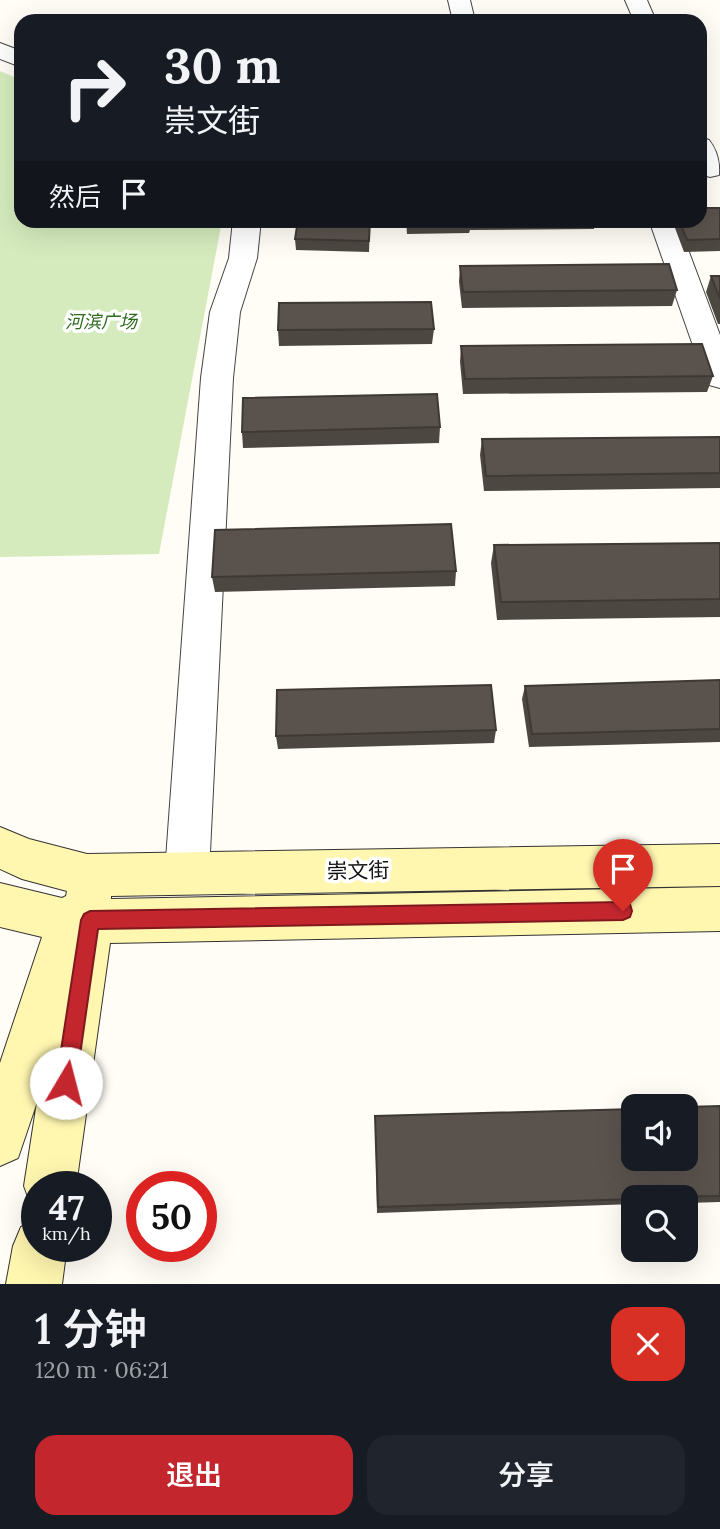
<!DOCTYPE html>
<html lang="zh">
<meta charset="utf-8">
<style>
:root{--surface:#171b24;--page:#20242c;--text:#f1f3f6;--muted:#9ea1a6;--accent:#c4262e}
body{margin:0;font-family:Lora,"Noto Sans SC",serif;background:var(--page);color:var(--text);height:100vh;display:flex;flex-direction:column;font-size:26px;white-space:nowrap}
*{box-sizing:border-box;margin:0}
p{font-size:23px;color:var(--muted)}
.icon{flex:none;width:38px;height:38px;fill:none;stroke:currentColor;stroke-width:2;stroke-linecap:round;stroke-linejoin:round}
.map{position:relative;height:1284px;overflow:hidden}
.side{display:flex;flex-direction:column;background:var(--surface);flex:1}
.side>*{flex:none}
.banner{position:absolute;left:14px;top:14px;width:693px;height:214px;border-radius:21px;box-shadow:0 7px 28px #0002;background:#171b24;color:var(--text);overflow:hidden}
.tools{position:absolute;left:621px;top:1094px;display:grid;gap:14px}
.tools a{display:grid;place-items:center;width:77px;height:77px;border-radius:14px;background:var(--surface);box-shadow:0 7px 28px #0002;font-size:35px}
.speed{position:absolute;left:21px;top:1171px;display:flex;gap:14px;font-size:35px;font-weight:700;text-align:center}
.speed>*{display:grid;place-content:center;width:91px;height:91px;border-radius:50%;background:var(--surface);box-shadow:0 7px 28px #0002;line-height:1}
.speed small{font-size:18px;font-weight:400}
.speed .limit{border:10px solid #d22;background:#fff;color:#111}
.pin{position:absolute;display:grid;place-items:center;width:60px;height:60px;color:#fff;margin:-72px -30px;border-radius:50% 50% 50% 0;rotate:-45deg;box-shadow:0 0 7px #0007}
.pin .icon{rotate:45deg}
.me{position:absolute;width:77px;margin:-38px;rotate:8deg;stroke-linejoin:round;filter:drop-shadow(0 0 5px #0008)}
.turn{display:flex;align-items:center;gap:24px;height:147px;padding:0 35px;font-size:32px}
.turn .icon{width:91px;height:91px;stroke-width:2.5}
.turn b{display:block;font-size:49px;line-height:60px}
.then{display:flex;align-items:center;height:66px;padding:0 35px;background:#0003;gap:14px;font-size:26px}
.round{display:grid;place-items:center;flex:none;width:74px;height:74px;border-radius:21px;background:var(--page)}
.summary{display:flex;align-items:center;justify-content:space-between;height:119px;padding:0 35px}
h1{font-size:42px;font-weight:600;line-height:52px}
.cta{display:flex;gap:14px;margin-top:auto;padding:14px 35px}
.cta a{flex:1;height:80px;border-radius:21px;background:var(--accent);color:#fff;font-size:28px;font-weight:600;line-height:80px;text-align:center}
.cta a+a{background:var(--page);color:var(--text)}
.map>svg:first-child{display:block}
.green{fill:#d5ebbd}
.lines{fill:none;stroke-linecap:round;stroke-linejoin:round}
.street-casing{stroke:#444;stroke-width:2}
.secondary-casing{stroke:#333;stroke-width:2}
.street{fill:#fff;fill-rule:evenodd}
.secondary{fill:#fff6b0;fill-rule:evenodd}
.wall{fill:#4d4742}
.building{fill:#5a524d;stroke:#3f3936;stroke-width:2}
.route{fill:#c4262e;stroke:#7f191e;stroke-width:2}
.labels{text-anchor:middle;stroke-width:7;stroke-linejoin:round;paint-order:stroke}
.far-park-label{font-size:18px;font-style:italic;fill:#2f6b1f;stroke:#fff}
.street-label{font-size:21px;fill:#111;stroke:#fff}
</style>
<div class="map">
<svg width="720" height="1284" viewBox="0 0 720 1284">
<rect width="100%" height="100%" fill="#fffdf5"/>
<polygon class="green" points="0,71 21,80 21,220 222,221 159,554 0,557"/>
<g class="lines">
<defs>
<g id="street">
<polygon points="448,0 470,0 475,21 453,21"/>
<polygon points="625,0 647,0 656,21 634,21"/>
<polygon points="0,43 21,51 21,67 0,59"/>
<path d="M700,137l9,3c8,10 11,22 10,35l-9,2 -10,-3z"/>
<polygon points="233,220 261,220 257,258 240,312 233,378 209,873 203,888 187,894 171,888 165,873 201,378 210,312 229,258"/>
<polygon points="649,220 677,220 720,335 720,388 709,385 704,377"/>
</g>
<g id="secondary">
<polygon points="0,827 29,839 87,854 720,844 720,886 111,896 111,899 720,887 720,931 110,943 76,1186 37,1186 37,1207 31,1205 24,1186 37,1102 18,1158 0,1166 0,1063 42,937 0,927 0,883 62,898 66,896 67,891 22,879 0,869"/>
<polygon points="37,1220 37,1246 67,1246 62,1284 6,1284 13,1246 21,1227"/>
</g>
</defs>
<use href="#street" class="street-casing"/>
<use href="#secondary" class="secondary-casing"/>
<use href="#street" class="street"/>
<use href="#secondary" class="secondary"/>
</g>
<g class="wall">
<polygon points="720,208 720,251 684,252 672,220 700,220"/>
<polygon points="370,220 369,252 296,250 295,239"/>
<polygon points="406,220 631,220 595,221 594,229 470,230 469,233 407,234"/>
<polygon points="460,266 677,290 672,306 462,308 459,282"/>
<polygon points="711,276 720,276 720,324 718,324 706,292"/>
<polygon points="434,329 432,344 279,346 278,330"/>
<polygon points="461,346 713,376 707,392 463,394 460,362"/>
<polygon points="440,427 439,443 243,448 242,432"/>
<polygon points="720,437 720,488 484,491 480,455 482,439"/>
<polygon points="720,543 720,617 497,620 491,563 494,545"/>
<polygon points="456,571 455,586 215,592 212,577"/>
<polygon points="720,680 720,742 529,747 522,699 525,686"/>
<polygon points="496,730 494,743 278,749 276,736"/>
<polygon points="720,1106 720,1202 686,1203 686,1197 634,1197 634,1204 377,1213 375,1116"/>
</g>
<g class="building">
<polygon points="700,208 720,208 720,239 687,240 679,220 700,220"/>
<polygon points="298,220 370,220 369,241 295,239"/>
<polygon points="669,264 677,290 463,292 460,266"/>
<polygon points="711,276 720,276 720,299"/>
<polygon points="431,302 434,329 278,330 279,303"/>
<polygon points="702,344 713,376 465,379 461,346"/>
<polygon points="437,394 440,427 242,432 243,398"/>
<polygon points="720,437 720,473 486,476 482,439"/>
<polygon points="451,524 456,571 212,577 215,530"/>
<polygon points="720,543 720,599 501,602 494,545"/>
<polygon points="720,680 720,729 532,734 525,686"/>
<polygon points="491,685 496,730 276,736 277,690"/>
<polygon points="720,1106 720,1196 634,1197 634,1199 378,1207 375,1116 634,1109 634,1158 686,1158 686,1107"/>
</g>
<polygon class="route" points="623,902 630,904 632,911 630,917 623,920 98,929 76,1083 73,1091 66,1094 59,1091 56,1083 81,920 84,914 90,911"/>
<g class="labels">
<g class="far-park-label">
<text x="101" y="328">河滨广场</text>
</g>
<g class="street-label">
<text transform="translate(358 871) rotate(-1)" y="7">崇文街</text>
</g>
</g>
</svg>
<div class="tools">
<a><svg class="icon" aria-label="sound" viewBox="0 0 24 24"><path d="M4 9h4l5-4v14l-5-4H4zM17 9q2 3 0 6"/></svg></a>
<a><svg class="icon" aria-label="search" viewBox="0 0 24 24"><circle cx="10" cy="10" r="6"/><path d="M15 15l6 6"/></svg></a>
</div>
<div class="speed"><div>47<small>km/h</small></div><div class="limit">50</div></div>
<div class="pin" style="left:623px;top:911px;background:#d93025"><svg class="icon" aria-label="arrive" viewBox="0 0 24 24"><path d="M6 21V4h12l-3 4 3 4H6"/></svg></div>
<svg class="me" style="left:66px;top:1083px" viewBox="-20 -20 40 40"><circle r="19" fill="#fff"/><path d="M0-13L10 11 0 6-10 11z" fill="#c4262e"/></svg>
<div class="banner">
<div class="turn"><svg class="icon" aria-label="right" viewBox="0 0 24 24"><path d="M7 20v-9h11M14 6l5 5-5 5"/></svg><div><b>30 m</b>崇文街</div></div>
<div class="then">然后<svg class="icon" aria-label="arrive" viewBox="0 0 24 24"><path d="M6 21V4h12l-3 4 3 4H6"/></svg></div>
</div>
</div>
<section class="side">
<div class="summary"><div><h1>1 分钟</h1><p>120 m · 06:21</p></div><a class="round" style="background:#d93025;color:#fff"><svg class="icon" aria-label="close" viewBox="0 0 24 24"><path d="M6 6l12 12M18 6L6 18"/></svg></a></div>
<div class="cta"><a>退出</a><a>分享</a></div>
</section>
